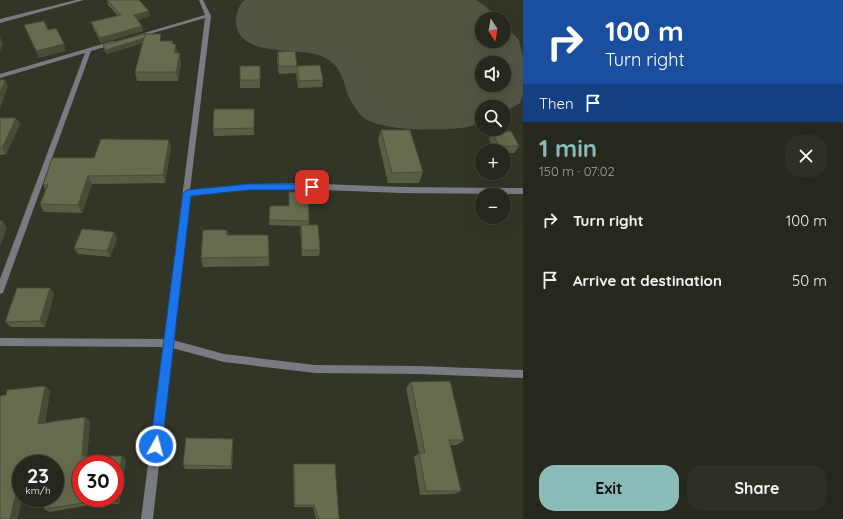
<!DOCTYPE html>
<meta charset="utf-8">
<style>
:root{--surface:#26281d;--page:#2e3026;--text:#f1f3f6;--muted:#a4a6a4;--line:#42443b;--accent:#8bbbb9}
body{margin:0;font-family:Quicksand,sans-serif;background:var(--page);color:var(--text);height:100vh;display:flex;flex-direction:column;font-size:15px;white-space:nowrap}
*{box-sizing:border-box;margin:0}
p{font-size:13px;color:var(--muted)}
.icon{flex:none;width:22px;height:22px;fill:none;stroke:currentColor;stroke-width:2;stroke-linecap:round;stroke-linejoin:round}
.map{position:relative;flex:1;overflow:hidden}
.side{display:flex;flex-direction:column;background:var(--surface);width:320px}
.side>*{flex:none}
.banner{background:#1a4fa0;color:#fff;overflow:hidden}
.needle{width:26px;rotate:169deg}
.controls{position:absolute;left:475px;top:12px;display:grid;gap:8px}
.controls a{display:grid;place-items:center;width:36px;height:36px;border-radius:50%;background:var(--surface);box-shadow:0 4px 16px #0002,0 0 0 1px var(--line);font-size:20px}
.speed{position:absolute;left:12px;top:455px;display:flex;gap:8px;font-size:20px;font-weight:700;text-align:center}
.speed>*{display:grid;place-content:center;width:52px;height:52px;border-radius:50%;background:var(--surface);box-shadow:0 4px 16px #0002,0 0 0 1px var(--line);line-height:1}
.speed small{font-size:10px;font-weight:400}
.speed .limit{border:6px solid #d22;background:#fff;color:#111}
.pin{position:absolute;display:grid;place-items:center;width:34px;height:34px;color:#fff;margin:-17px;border-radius:8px;box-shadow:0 2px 6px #0006}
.me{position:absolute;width:44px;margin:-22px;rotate:7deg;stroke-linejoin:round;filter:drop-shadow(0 0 3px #0008)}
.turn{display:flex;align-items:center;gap:14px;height:84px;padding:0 16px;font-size:18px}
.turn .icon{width:52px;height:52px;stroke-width:2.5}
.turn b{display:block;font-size:28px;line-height:34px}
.then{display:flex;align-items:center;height:38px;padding:0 16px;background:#0003;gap:8px;font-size:15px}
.round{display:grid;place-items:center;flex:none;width:42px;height:42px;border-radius:16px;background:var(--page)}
.overview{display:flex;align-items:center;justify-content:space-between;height:68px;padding:0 16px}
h1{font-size:24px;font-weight:700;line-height:30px;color:var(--accent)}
.action{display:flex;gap:8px;margin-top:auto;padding:8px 16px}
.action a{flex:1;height:46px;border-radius:16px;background:var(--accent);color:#111;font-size:16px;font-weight:700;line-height:46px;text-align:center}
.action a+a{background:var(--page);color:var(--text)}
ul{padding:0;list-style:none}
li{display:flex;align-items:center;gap:12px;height:60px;padding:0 16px}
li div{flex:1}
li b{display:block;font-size:15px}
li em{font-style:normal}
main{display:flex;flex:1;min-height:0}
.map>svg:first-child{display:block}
.green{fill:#525544;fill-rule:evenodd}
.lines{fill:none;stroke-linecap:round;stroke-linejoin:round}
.minor{fill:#787b82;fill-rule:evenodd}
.wall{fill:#595d44;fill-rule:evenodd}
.shaded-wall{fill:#484c37}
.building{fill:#676c4f;stroke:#484c37;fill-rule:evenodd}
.route{fill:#1a73e8;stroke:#114b97}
</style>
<main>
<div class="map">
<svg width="523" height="519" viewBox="0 0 523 519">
<rect width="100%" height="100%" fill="#333527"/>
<path class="green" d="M245,0h231l8,5 15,14h-17v22h22v-17l15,16 4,18v36l-3,9 -16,10v-6h-22v15c-5,2 -10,4 -15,5 -21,4 -95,6 -108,-14 -4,-6 -9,-12 -11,-18 -4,-12 -7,-27 -18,-34 -3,-2 -7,-5 -11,-6 -23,-8 -85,3 -83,-36 1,-7 3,-15 9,-19zM482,63h22v22h-22z"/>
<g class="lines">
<g class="minor">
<polygon points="76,0 84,0 0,23 0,19"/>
<polygon points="199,0 203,0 211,16 190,190 249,184 297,183 401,187 523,188 523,194 401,193 297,189 249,190 190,195 173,340 224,354 315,365 418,366 523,370 523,378 418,374 315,373 224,362 172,348 153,519 141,519 163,347 0,346 0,338 164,339 205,18 139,37 134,36 205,15"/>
<polygon points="113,41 115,42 115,44 91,51 4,290 3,293 0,294 0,279 85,53 0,78 0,74"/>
</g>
</g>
<g class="wall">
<polygon points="107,0 150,16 137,20 142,26 143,31 101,43 93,28 91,22 118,16 108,5"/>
<polygon points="148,34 162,41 173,44 181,62 178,81 137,81 135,72 143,43 107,54 104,49 103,45"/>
<polygon points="278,52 297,66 323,80 322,87 298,88 296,73 279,74 277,59"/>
<polygon points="260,66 260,88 240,88 240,80"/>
<polygon points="254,109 254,135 214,136 213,129"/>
<polygon points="0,118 20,124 6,154 0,155"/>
<polygon points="381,130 423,172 419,183 388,183 378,140"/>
<polygon points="492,132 519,146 514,153 504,153 504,151 494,151 489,139"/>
<polygon points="171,148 165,183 92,184 82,213 44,212 40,204 46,190 43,185 94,158"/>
<polygon points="289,192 309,221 309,225 320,250 319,256 302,256 300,231 301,226 269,225 270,206 289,206"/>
<polygon points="227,230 228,235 269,257 269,266 203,267 201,258"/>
<polygon points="114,232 117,239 110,257 78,254 74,248"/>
<polygon points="50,288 54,294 45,327 11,327 5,322"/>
<polygon points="411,382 464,440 457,445 450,445 461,491 454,494 420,495 414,457 419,453 406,388"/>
<path d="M45,386l5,5 -5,32 45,-2 -3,35 39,3 -7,45h-24l-45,8 -6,-3 1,-11 -23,1 -5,20 -11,-124zM21,464l34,34h-34z"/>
<polygon points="233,439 233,442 232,469 185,469 183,465"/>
<polygon points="294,464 339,519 316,519 313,507 294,507 293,467"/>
</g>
<g class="shaded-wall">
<polygon points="149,11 150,16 135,21 134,15"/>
<polygon points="142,26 143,31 101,43 100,38"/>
<polygon points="0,37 3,43 0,52"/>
<polygon points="150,37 151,40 107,54 106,50"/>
<polygon points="173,41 174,50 176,44 177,53 175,62 172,44"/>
<polygon points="64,44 66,51 39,58 36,51"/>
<polygon points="180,53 181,62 178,81 176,72"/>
<polygon points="5,80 8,86 0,109 0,93"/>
<polygon points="16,118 20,124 6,154 2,148"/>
<polygon points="169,140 171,148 165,183 163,175"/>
<polygon points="88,176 92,184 82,213 78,205"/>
<polygon points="3,221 7,228 0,247 0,228"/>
<polygon points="114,232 117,239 110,257 107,251"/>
<polygon points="50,288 54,294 45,327 40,321"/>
<polygon points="45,386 50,391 44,428 38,424"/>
<polygon points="85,417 90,421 87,460 82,456"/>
<polygon points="233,439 233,442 232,469 231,466"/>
<polygon points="122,456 126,459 119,504 115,502"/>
<polygon points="15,497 22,499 17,519 10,519"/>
</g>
<g class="building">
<polygon points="107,0 139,0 149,11 134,15 142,26 100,38 91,22 121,15"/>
<polygon points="44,21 48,30 56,28 64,44 36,51 24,25"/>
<polygon points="147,33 148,34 145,34 144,38 106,50 103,45"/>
<polygon points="145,34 161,34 160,41 173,41 172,44 176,44 174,53 180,53 176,72 135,72"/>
<polygon points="295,51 297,66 279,66 278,52"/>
<polygon points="320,65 323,80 299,81 297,66"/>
<rect x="240" y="66" width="20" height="14"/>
<polygon points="0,80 5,80 0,93"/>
<polygon points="214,109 254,109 254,128 213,129"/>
<polygon points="0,118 16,118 2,148 0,148"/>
<polygon points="381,130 410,130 423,172 392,173"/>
<polygon points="511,131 519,146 499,146 492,132"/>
<polygon points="101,139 169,140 163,175 88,176 78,205 40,204 48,185 43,185 52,158 94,158"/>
<polygon points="289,192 308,192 309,221 269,220 270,206 289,206"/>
<polygon points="0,221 3,221 0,228"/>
<polygon points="301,225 318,225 320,250 302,250"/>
<polygon points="82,229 114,232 107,251 74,248"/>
<polygon points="203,230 227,230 227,235 268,235 269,257 201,258"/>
<polygon points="17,288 50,288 40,321 5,322"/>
<polygon points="450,381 464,440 449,440 461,491 426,491 419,453 425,453 411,382"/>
<path d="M45,386l-7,38 47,-7 -3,39h40l-7,46h-25l-46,7 1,-11h10v-34h-34v33h-6l-5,22h-10v-123l6,-1 1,-5zM81,464h34v34h-34z"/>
<polygon points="186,438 233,439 231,466 183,465"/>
<polygon points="294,464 335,464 339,519 319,519 314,505 295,505"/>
</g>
<polygon class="route" points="249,184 312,184 316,187 312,190 249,190 191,196 162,446 160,450 156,452 152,450 150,446 183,193 187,190"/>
</svg>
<div class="controls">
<a><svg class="needle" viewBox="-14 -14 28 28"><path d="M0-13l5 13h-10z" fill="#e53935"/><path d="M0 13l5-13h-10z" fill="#a4a6a4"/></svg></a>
<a><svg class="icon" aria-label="sound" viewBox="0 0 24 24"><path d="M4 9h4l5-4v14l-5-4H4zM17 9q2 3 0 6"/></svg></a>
<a><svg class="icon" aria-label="search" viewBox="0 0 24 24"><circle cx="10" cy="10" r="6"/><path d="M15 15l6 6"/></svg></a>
<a>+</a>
<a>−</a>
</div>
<div class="speed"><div>23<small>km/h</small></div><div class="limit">30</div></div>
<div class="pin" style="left:312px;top:187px;background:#d93025"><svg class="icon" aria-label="arrive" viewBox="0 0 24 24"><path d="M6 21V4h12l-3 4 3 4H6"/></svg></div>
<svg class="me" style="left:156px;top:446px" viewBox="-20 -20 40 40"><circle r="17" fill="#1a73e8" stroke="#fff" stroke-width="3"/><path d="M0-11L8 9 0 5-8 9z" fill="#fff"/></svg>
</div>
<section class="side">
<div class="banner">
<div class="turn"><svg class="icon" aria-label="right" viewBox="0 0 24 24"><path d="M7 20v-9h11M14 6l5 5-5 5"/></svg><div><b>100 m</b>Turn right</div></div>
<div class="then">Then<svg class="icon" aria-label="arrive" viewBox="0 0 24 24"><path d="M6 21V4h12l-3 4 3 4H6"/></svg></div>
</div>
<div class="overview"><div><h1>1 min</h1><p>150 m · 07:02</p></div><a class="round"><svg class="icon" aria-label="close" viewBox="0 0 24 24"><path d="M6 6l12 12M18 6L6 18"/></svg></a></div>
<ul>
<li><svg class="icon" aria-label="right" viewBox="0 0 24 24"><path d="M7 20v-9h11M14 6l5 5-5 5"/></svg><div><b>Turn right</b></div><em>100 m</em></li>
<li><svg class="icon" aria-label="arrive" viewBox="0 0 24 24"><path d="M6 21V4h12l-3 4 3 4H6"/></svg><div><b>Arrive at destination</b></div><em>50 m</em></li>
</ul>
<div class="action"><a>Exit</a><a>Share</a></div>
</section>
</main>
